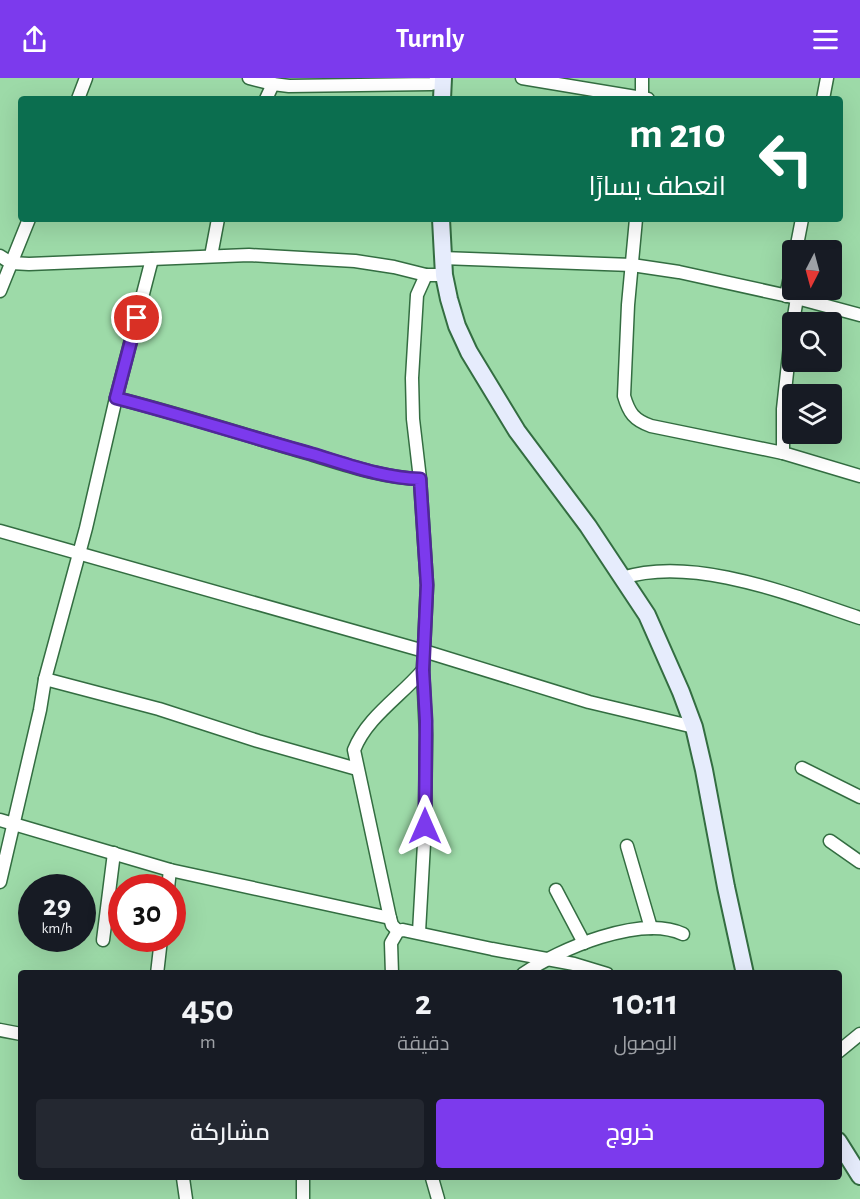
<!DOCTYPE html>
<html lang="ar">
<meta charset="utf-8">
<style>
:root{--surface:#171b24;--page:#242831;--text:#f1f3f6;--muted:#9ea1a6;--accent:#7c3aed}
body{margin:0;font-family:"Alegreya Sans",Cairo,sans-serif;background:var(--page);color:var(--text);direction:rtl;height:100vh;display:flex;flex-direction:column;font-size:22px;white-space:nowrap}
*{box-sizing:border-box;margin:0}
p{font-size:20px;color:var(--muted)}
.icon{flex:none;width:33px;height:33px;fill:none;stroke:currentColor;stroke-width:2;stroke-linecap:round;stroke-linejoin:round}
.map{position:relative;flex:1;overflow:hidden;direction:ltr}
.side{position:absolute;left:18px;top:892px;width:824px;height:210px;display:flex;flex-direction:column;background:var(--surface);border-radius:6px;box-shadow:0 6px 24px #0002;direction:rtl}
.side>*{flex:none}
.banner{position:absolute;left:18px;top:18px;width:825px;height:126px;border-radius:6px;box-shadow:0 6px 24px #0002;direction:rtl;background:#0b6e4f;color:#fff;overflow:hidden}
.needle{width:39px;rotate:186deg}
.fabs{position:absolute;left:782px;top:162px;display:grid;gap:12px}
.fabs a{display:grid;place-items:center;width:60px;height:60px;border-radius:6px;background:var(--surface);box-shadow:0 6px 24px #0002;font-size:30px}
.speed{position:absolute;left:18px;top:796px;display:flex;gap:12px;font-size:30px;font-weight:700;text-align:center}
.speed>*{display:grid;place-content:center;width:78px;height:78px;border-radius:50%;background:var(--surface);box-shadow:0 6px 24px #0002;line-height:1}
.speed small{font-size:15px;font-weight:400}
.speed .limit{border:9px solid #d22;background:#fff;color:#111}
.pin{position:absolute;display:grid;place-items:center;width:51px;height:51px;color:#fff;margin:-26px;border:3px solid #fff;border-radius:50%;box-shadow:0 2px 6px #0007}
.me{position:absolute;width:66px;margin:-33px;rotate:0deg;stroke-linejoin:round;filter:drop-shadow(0 0 4px #0008)}
.turn{display:flex;align-items:center;gap:21px;height:126px;padding:0 18px;font-size:27px}
.turn .icon{width:78px;height:78px;stroke-width:2.5}
.turn b{display:block;font-size:42px;line-height:51px}
.eta{display:flex;justify-content:space-evenly;align-items:center;height:102px;text-align:center}
.eta b{font-size:36px;font-weight:600;line-height:42px}
.button{display:flex;gap:12px;margin-top:auto;padding:12px 18px}
.button a{flex:1;height:69px;border-radius:6px;background:var(--accent);color:#fff;font-size:24px;font-weight:600;line-height:69px;text-align:center}
.button a+a{background:var(--page);color:var(--text)}
header{display:flex;justify-content:space-between;align-items:center;height:78px;padding:0 18px;background:var(--accent);color:#fff;font-size:27px;font-weight:600}
.map>svg:first-child{display:block}
.lines{fill:none;stroke-linecap:round;stroke-linejoin:round}
.street-casing{stroke:#336d41;stroke-width:15}
.secondary-casing{stroke:#336d41;stroke-width:20}
.street{stroke:#fff;stroke-width:12}
.secondary{stroke:#e6ecfc;stroke-width:16}
.route-casing{stroke:#51269a;stroke-width:15}
.route{stroke:#7c3aed;stroke-width:10}
</style>
<header><svg class="icon" aria-label="menu" viewBox="0 0 24 24"><path d="M4 6h16M4 12h16M4 18h16"/></svg>Turnly<svg class="icon" aria-label="share" viewBox="0 0 24 24"><path d="M12 15V3M7 8l5-5 5 5M5 13v7h14v-7"/></svg></header>
<div class="map">
<svg width="860" height="1121" viewBox="0 0 860 1121">
<rect width="100%" height="100%" fill="#9ddaa8"/>
<g class="lines">
<defs>
<g id="street">
<polyline points="249,0 273,6 289,8 431,6 443,3"/>
<polyline points="522,0 648,21"/>
<polyline points="642,0 642,21"/>
<polyline points="78,21 86,0"/>
<polyline points="266,21 273,6"/>
<polyline points="823,21 827,0"/>
<path d="M636,141l-8,86 -4,91c5,17 10,24 27,30l132,27"/>
<polyline points="796,172 802,141"/>
<polyline points="0,178 11,185 29,186 249,177 355,183 394,189 426,197 444,197"/>
<polyline points="211,178 218,141"/>
<polyline points="442,180 632,187 679,194 797,220 860,237"/>
<polyline points="0,213 29,141"/>
<polyline points="786,218 792,189"/>
<polyline points="793,244 797,220"/>
<polyline points="792,249 783,331 783,375 860,398"/>
<path d="M116,320c65,16 128,37 191,55 36,11 75,25 113,26"/>
<polyline points="0,453 424,573 589,624 694,649"/>
<path d="M622,500c71,-23 169,17 238,40"/>
<polyline points="45,601 159,631 258,663 357,691"/>
<polyline points="802,690 860,719"/>
<polyline points="0,742 170,792 390,840"/>
<polyline points="830,763 860,784"/>
<polyline points="627,768 651,850"/>
<polyline points="0,804 40,632 45,601 86,450 116,320 152,181"/>
<polyline points="168,810 170,792"/>
<polyline points="556,812 584,865"/>
<path d="M398,853l-6,-6 -2,-7 -36,-168c13,-33 46,-53 69,-80"/>
<polyline points="419,854 425,748 426,657 423,592 427,507 420,401 413,341 412,300 417,217 426,197"/>
<polyline points="103,862 114,775"/>
<polyline points="157,896 161,861"/>
<polyline points="392,896 391,865 398,853 403,852 492,871 574,886 607,896"/>
<path d="M523,896c36,-25 118,-60 160,-40"/>
<polyline points="0,952 21,956"/>
<polyline points="838,974 860,956"/>
<polyline points="183,1100 186,1121"/>
<polyline points="303,1100 303,1121"/>
<polyline points="432,1100 438,1121"/>
</g>
<g id="secondary">
<polyline points="442,21 443,0"/>
<polyline points="441,141 444,197 449,221 457,248 469,274 517,353 588,448 647,537 681,614 694,649 704,692 726,809 745,896"/>
<polyline points="838,1063 860,1098"/>
</g>
</defs>
<use href="#street" class="street-casing"/>
<use href="#secondary" class="secondary-casing"/>
<use href="#street" class="street"/>
<use href="#secondary" class="secondary"/>
</g>
<g class="lines">
<defs>
<path id="route" d="M137,240l-21,80c66,17 130,38 196,56 34,10 71,24 108,25l7,106 -4,85 3,51 -1,105"/>
</defs>
<use href="#route" class="route-casing"/>
<use href="#route" class="route"/>
</g>
</svg>
<div class="fabs">
<a><svg class="needle" viewBox="-14 -14 28 28"><path d="M0-13l5 13h-10z" fill="#e53935"/><path d="M0 13l5-13h-10z" fill="#9ea1a6"/></svg></a>
<a><svg class="icon" aria-label="search" viewBox="0 0 24 24"><circle cx="10" cy="10" r="6"/><path d="M15 15l6 6"/></svg></a>
<a><svg class="icon" aria-label="layers" viewBox="0 0 24 24"><path d="M12 4l9 5-9 5-9-5zM3 14l9 5 9-5"/></svg></a>
</div>
<div class="speed"><div>29<small>km/h</small></div><div class="limit">30</div></div>
<div class="pin" style="left:137px;top:240px;background:#d93025"><svg class="icon" aria-label="arrive" viewBox="0 0 24 24"><path d="M6 21V4h12l-3 4 3 4H6"/></svg></div>
<svg class="me" style="left:425px;top:748px" viewBox="-20 -20 40 40"><path d="M0-17L14 15 0 8-14 15z" fill="#7c3aed" stroke="#fff" stroke-width="4"/></svg>
<div class="banner">
<div class="turn"><svg class="icon" aria-label="left" viewBox="0 0 24 24"><path d="M17 20v-9H6M10 6l-5 5 5 5"/></svg><div><b>210 m</b>انعطف يسارًا</div></div>
</div>
<section class="side">
<div class="eta">
<div><b>10:11</b><p>الوصول</p></div>
<div><b>2</b><p>دقيقة</p></div>
<div><b>450</b><p>m</p></div>
</div>
<div class="button"><a>خروج</a><a>مشاركة</a></div>
</section>
</div>
